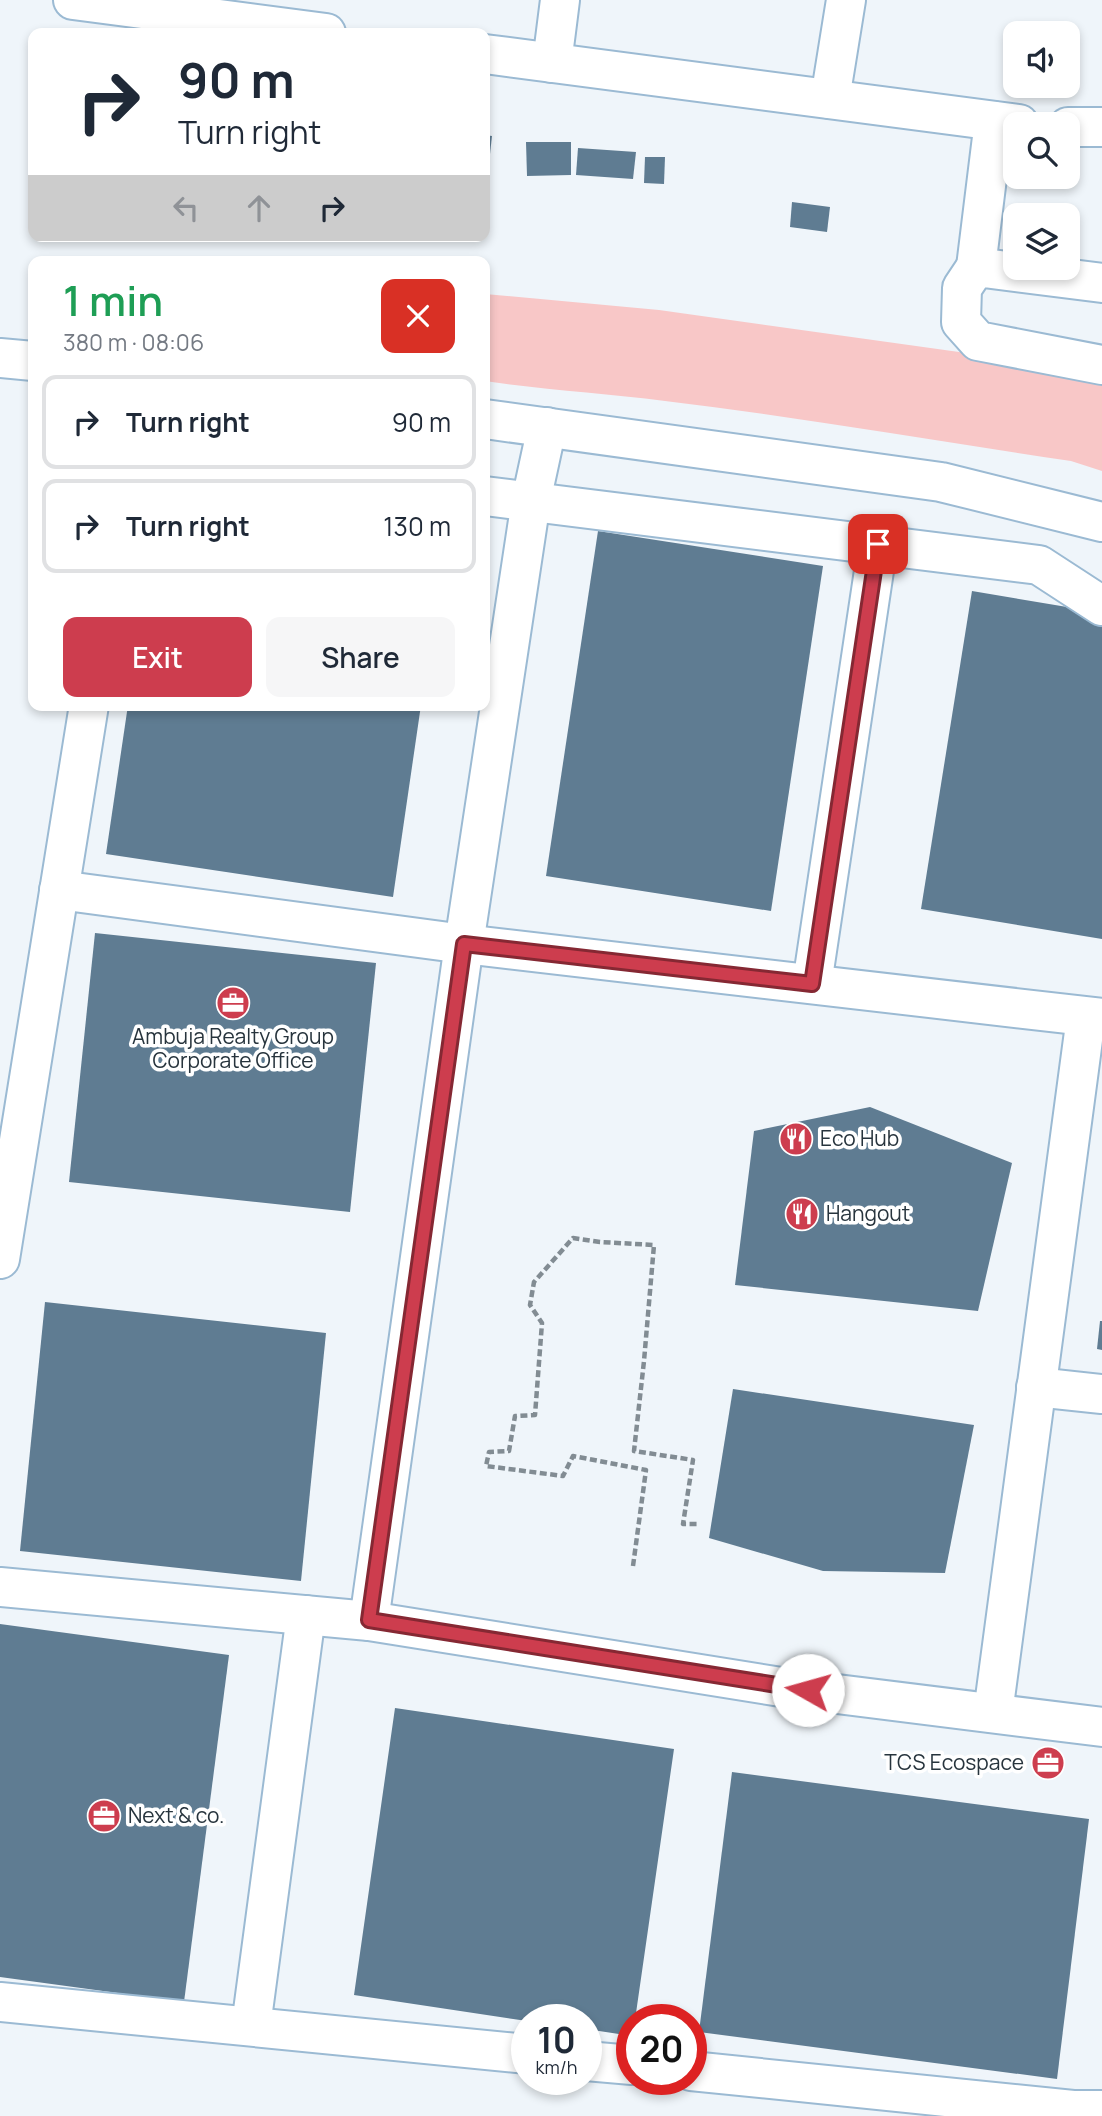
<!DOCTYPE html>
<meta charset="utf-8">
<style>
:root{--surface:#fff;--page:#f6f6f7;--text:#1f2937;--muted:#747a83;--line:#e0e1e3;--accent:#cd3d4e}
body{margin:0;font-family:Manrope,sans-serif;background:var(--page);color:var(--text);height:100vh;display:flex;flex-direction:column;font-size:26px;white-space:nowrap}
*{box-sizing:border-box;margin:0}
p{font-size:23px;color:var(--muted)}
.icon{flex:none;width:38px;height:38px;fill:none;stroke:currentColor;stroke-width:2;stroke-linecap:round;stroke-linejoin:round}
.map{position:relative;flex:1;overflow:hidden}
.details{position:absolute;left:28px;top:256px;width:462px;height:455px;display:flex;flex-direction:column;background:var(--surface);border-radius:14px;box-shadow:0 4px 10px #0003}
.details>*{flex:none}
.banner{position:absolute;left:28px;top:28px;width:462px;height:214px;border-radius:14px;box-shadow:0 4px 10px #0003;background:#fff;color:var(--text);overflow:hidden}
.buttons{position:absolute;left:1003px;top:21px;display:grid;gap:14px}
.buttons a{display:grid;place-items:center;width:77px;height:77px;border-radius:14px;background:var(--surface);box-shadow:0 4px 10px #0003;font-size:35px}
.speed{position:absolute;left:511px;top:2004px;display:flex;gap:14px;font-size:35px;font-weight:700;text-align:center}
.speed>*{display:grid;place-content:center;width:91px;height:91px;border-radius:50%;background:var(--surface);box-shadow:0 4px 10px #0003;line-height:1}
.speed small{font-size:18px;font-weight:400}
.speed .limit{border:10px solid #d22;background:#fff;color:#111}
.pin{position:absolute;display:grid;place-items:center;width:60px;height:60px;color:#fff;margin:-30px;border-radius:14px;box-shadow:0 4px 10px #0006}
.me{position:absolute;width:77px;margin:-38px;rotate:277deg;stroke-linejoin:round;filter:drop-shadow(0 0 5px #0008)}
.turn{display:flex;align-items:center;gap:24px;height:147px;padding:0 35px;font-size:32px}
.turn .icon{width:91px;height:91px;stroke-width:2.5}
.turn b{display:block;font-size:49px;line-height:60px}
.lanes{display:flex;align-items:center;height:66px;padding:0 35px;background:#0003;justify-content:center;gap:35px;direction:ltr}
.lanes .off{opacity:.35}
.round{display:grid;place-items:center;flex:none;width:74px;height:74px;border-radius:14px;background:var(--page)}
.summary{display:flex;align-items:center;justify-content:space-between;height:119px;padding:0 35px}
h1{font-size:42px;font-weight:600;line-height:52px;color:#1e9e55}
.action{display:flex;gap:14px;margin-top:auto;padding:14px 35px}
.action a{flex:1;height:80px;border-radius:14px;background:var(--accent);color:#fff;font-size:28px;font-weight:600;line-height:80px;text-align:center}
.action a+a{background:var(--page);color:var(--text)}
ul{padding:0;list-style:none}
li{display:flex;align-items:center;gap:21px;height:94px;margin:0 14px 10px;padding:0 21px;border:4px solid var(--line);border-radius:14px}
li div{flex:1}
li b{display:block;font-size:26px}
li em{font-style:normal}
.map>svg:first-child{display:block}
.green{fill:#f8c7c7}
.building{fill:#5f7c92}
.lines{fill:none;stroke-linecap:round;stroke-linejoin:round}
.minor-casing{stroke:#9bbad3;stroke-width:42}
.path{stroke:#828c93;stroke-width:4.5;stroke-dasharray:7 3.5;stroke-linecap:butt}
.minor{stroke:#fff;stroke-width:38}
.route-casing{stroke:#852833;stroke-width:18}
.route{stroke:#cd3d4e;stroke-width:12}
.labels{text-anchor:middle;stroke-width:7;stroke-linejoin:round;paint-order:stroke}
.poi-label{font-size:21px;fill:#27343d;stroke:#fff;text-anchor:start}
</style>
<div class="map">
<svg width="1102" height="2116" viewBox="0 0 1102 2116">
<rect width="100%" height="100%" fill="#eff5fa"/>
<path class="green" d="M485,294l174,16 343,48 100,17v96l-31,-10c-135,-20 -270,-44 -406,-60 -60,-8 -120,-11 -180,-20z"/>
<g class="building">
<polygon points="485,135 492,136 488,172 485,172"/>
<polygon points="526,142 571,142 571,175 527,176"/>
<polygon points="578,148 636,152 633,179 576,175"/>
<polygon points="645,157 665,157 664,184 644,183"/>
<polygon points="792,202 830,207 827,232 790,227"/>
<polygon points="598,531 823,566 771,911 546,876"/>
<polygon points="972,591 1091,611 1102,623 1102,939 921,909"/>
<polygon points="128,705 421,705 393,897 106,854"/>
<polygon points="95,933 376,963 350,1212 69,1182"/>
<polygon points="870,1107 1012,1163 978,1311 735,1285 754,1131"/>
<polygon points="45,1302 326,1333 301,1581 20,1551"/>
<polygon points="1100,1321 1102,1321 1102,1350 1097,1349"/>
<polygon points="733,1389 974,1425 945,1573 823,1571 709,1538"/>
<polygon points="0,1624 229,1655 184,2002 0,1977"/>
<polygon points="395,1708 674,1749 635,2020 632,2020 632,2036 586,2029 586,2020 527,2021 354,1995"/>
<polygon points="732,1772 1089,1819 1057,2079 699,2032"/>
</g>
<g class="lines">
<defs>
<g id="minor">
<polyline points="73,0 326,33"/>
<polyline points="485,54 1019,124"/>
<polyline points="552,63 560,0"/>
<polyline points="830,99 846,0"/>
<polyline points="1068,127 1102,127"/>
<polyline points="976,267 994,121"/>
<polyline points="1102,283 976,267 962,288 961,322 978,341 1102,365"/>
<polyline points="0,358 33,361"/>
<polyline points="485,419 941,482 1102,522"/>
<polyline points="485,496 1039,565 1102,606"/>
<polyline points="59,890 464,944 1102,1018"/>
<polyline points="812,984 878,544"/>
<polyline points="0,1259 89,705"/>
<polyline points="1036,1387 1102,1394"/>
<polyline points="0,1587 369,1621 781,1687 1102,1727"/>
<polyline points="369,1621 464,944 531,501 547,427"/>
<polyline points="993,1713 1086,1017"/>
<polyline points="0,2002 527,2054"/>
<polyline points="251,2026 306,1615"/>
<polyline points="586,2061 632,2065"/>
<polyline points="691,2071 1073,2110 1102,2110"/>
</g>
</defs>
<use href="#minor" class="minor-casing"/>
<polyline class="path" points="633,1566 646,1470 573,1456 563,1476 486,1466 489,1452 509,1451 515,1416 535,1415 542,1323 530,1305 534,1282 573,1238 600,1242 654,1245 644,1361 634,1451 693,1460 683,1524 698,1524"/>
<use href="#minor" class="minor"/>
</g>
<g class="lines">
<defs>
<polyline id="route" points="808,1690 369,1620 464,944 812,984 878,544"/>
</defs>
<use href="#route" class="route-casing"/>
<use href="#route" class="route"/>
</g>
<defs>
<symbol id="office-disc" viewBox="-11 -11 22 22"><circle r="9.5" fill="#cd3d4e" stroke="#fff"/><path d="M-6-3h4V-5.5h4V-3h4V5H-6ZM-1-4.5V-3h2v-1.5ZM-6 0V1H6V0Z" fill="#fff"/></symbol>
<symbol id="restaurant-disc" viewBox="-11 -11 22 22"><circle r="9.5" fill="#cd3d4e" stroke="#fff"/><path d="M-5-6h1v4h1v-4h1v4h1v-4h1v5L-1.5 .5V6h-2V.5L-5-1ZM5-6V6H3V1.5H1.5Q1.5-4 5-6Z" fill="#fff"/></symbol>
</defs>
<g fill-rule="evenodd">
<use href="#office-disc" x="214" y="984" width="38" height="38"/>
<use href="#restaurant-disc" x="777" y="1120" width="38" height="38"/>
<use href="#restaurant-disc" x="783" y="1195" width="38" height="38"/>
<use href="#office-disc" x="1029" y="1744" width="38" height="38"/>
<use href="#office-disc" x="85" y="1797" width="38" height="38"/>
</g>
<g class="labels">
<g class="poi-label">
<text x="233" y="1044" text-anchor="middle">Ambuja Realty Group<tspan x="233" dy="24">Corporate Office</tspan></text>
<text x="820" y="1146">Eco Hub</text>
<text x="826" y="1221">Hangout</text>
<text x="1024" y="1770" text-anchor="end">TCS Ecospace</text>
<text x="128" y="1823">Next &amp; co.</text>
</g>
</g>
</svg>
<div class="buttons">
<a><svg class="icon" aria-label="sound" viewBox="0 0 24 24"><path d="M4 9h4l5-4v14l-5-4H4zM17 9q2 3 0 6"/></svg></a>
<a><svg class="icon" aria-label="search" viewBox="0 0 24 24"><circle cx="10" cy="10" r="6"/><path d="M15 15l6 6"/></svg></a>
<a><svg class="icon" aria-label="layers" viewBox="0 0 24 24"><path d="M12 4l9 5-9 5-9-5zM3 14l9 5 9-5"/></svg></a>
</div>
<div class="speed"><div>10<small>km/h</small></div><div class="limit">20</div></div>
<div class="pin" style="left:878px;top:544px;background:#d93025"><svg class="icon" aria-label="arrive" viewBox="0 0 24 24"><path d="M6 21V4h12l-3 4 3 4H6"/></svg></div>
<svg class="me" style="left:808px;top:1690px" viewBox="-20 -20 40 40"><circle r="19" fill="#fff"/><path d="M0-13L10 11 0 6-10 11z" fill="#cd3d4e"/></svg>
<div class="banner">
<div class="turn"><svg class="icon" aria-label="right" viewBox="0 0 24 24"><path d="M7 20v-9h11M14 6l5 5-5 5"/></svg><div><b>90 m</b>Turn right</div></div>
<div class="lanes"><svg class="icon off" aria-label="left" viewBox="0 0 24 24"><path d="M17 20v-9H6M10 6l-5 5 5 5"/></svg><svg class="icon off" aria-label="ahead" viewBox="0 0 24 24"><path d="M12 20V5M6 11l6-6 6 6"/></svg><svg class="icon" aria-label="right" viewBox="0 0 24 24"><path d="M7 20v-9h11M14 6l5 5-5 5"/></svg></div>
</div>
<section class="details">
<div class="summary"><div><h1>1 min</h1><p>380 m · 08:06</p></div><a class="round" style="background:#d93025;color:#fff"><svg class="icon" aria-label="close" viewBox="0 0 24 24"><path d="M6 6l12 12M18 6L6 18"/></svg></a></div>
<ul>
<li><svg class="icon" aria-label="right" viewBox="0 0 24 24"><path d="M7 20v-9h11M14 6l5 5-5 5"/></svg><div><b>Turn right</b></div><em>90 m</em></li>
<li><svg class="icon" aria-label="right" viewBox="0 0 24 24"><path d="M7 20v-9h11M14 6l5 5-5 5"/></svg><div><b>Turn right</b></div><em>130 m</em></li>
</ul>
<div class="action"><a>Exit</a><a>Share</a></div>
</section>
</div>
